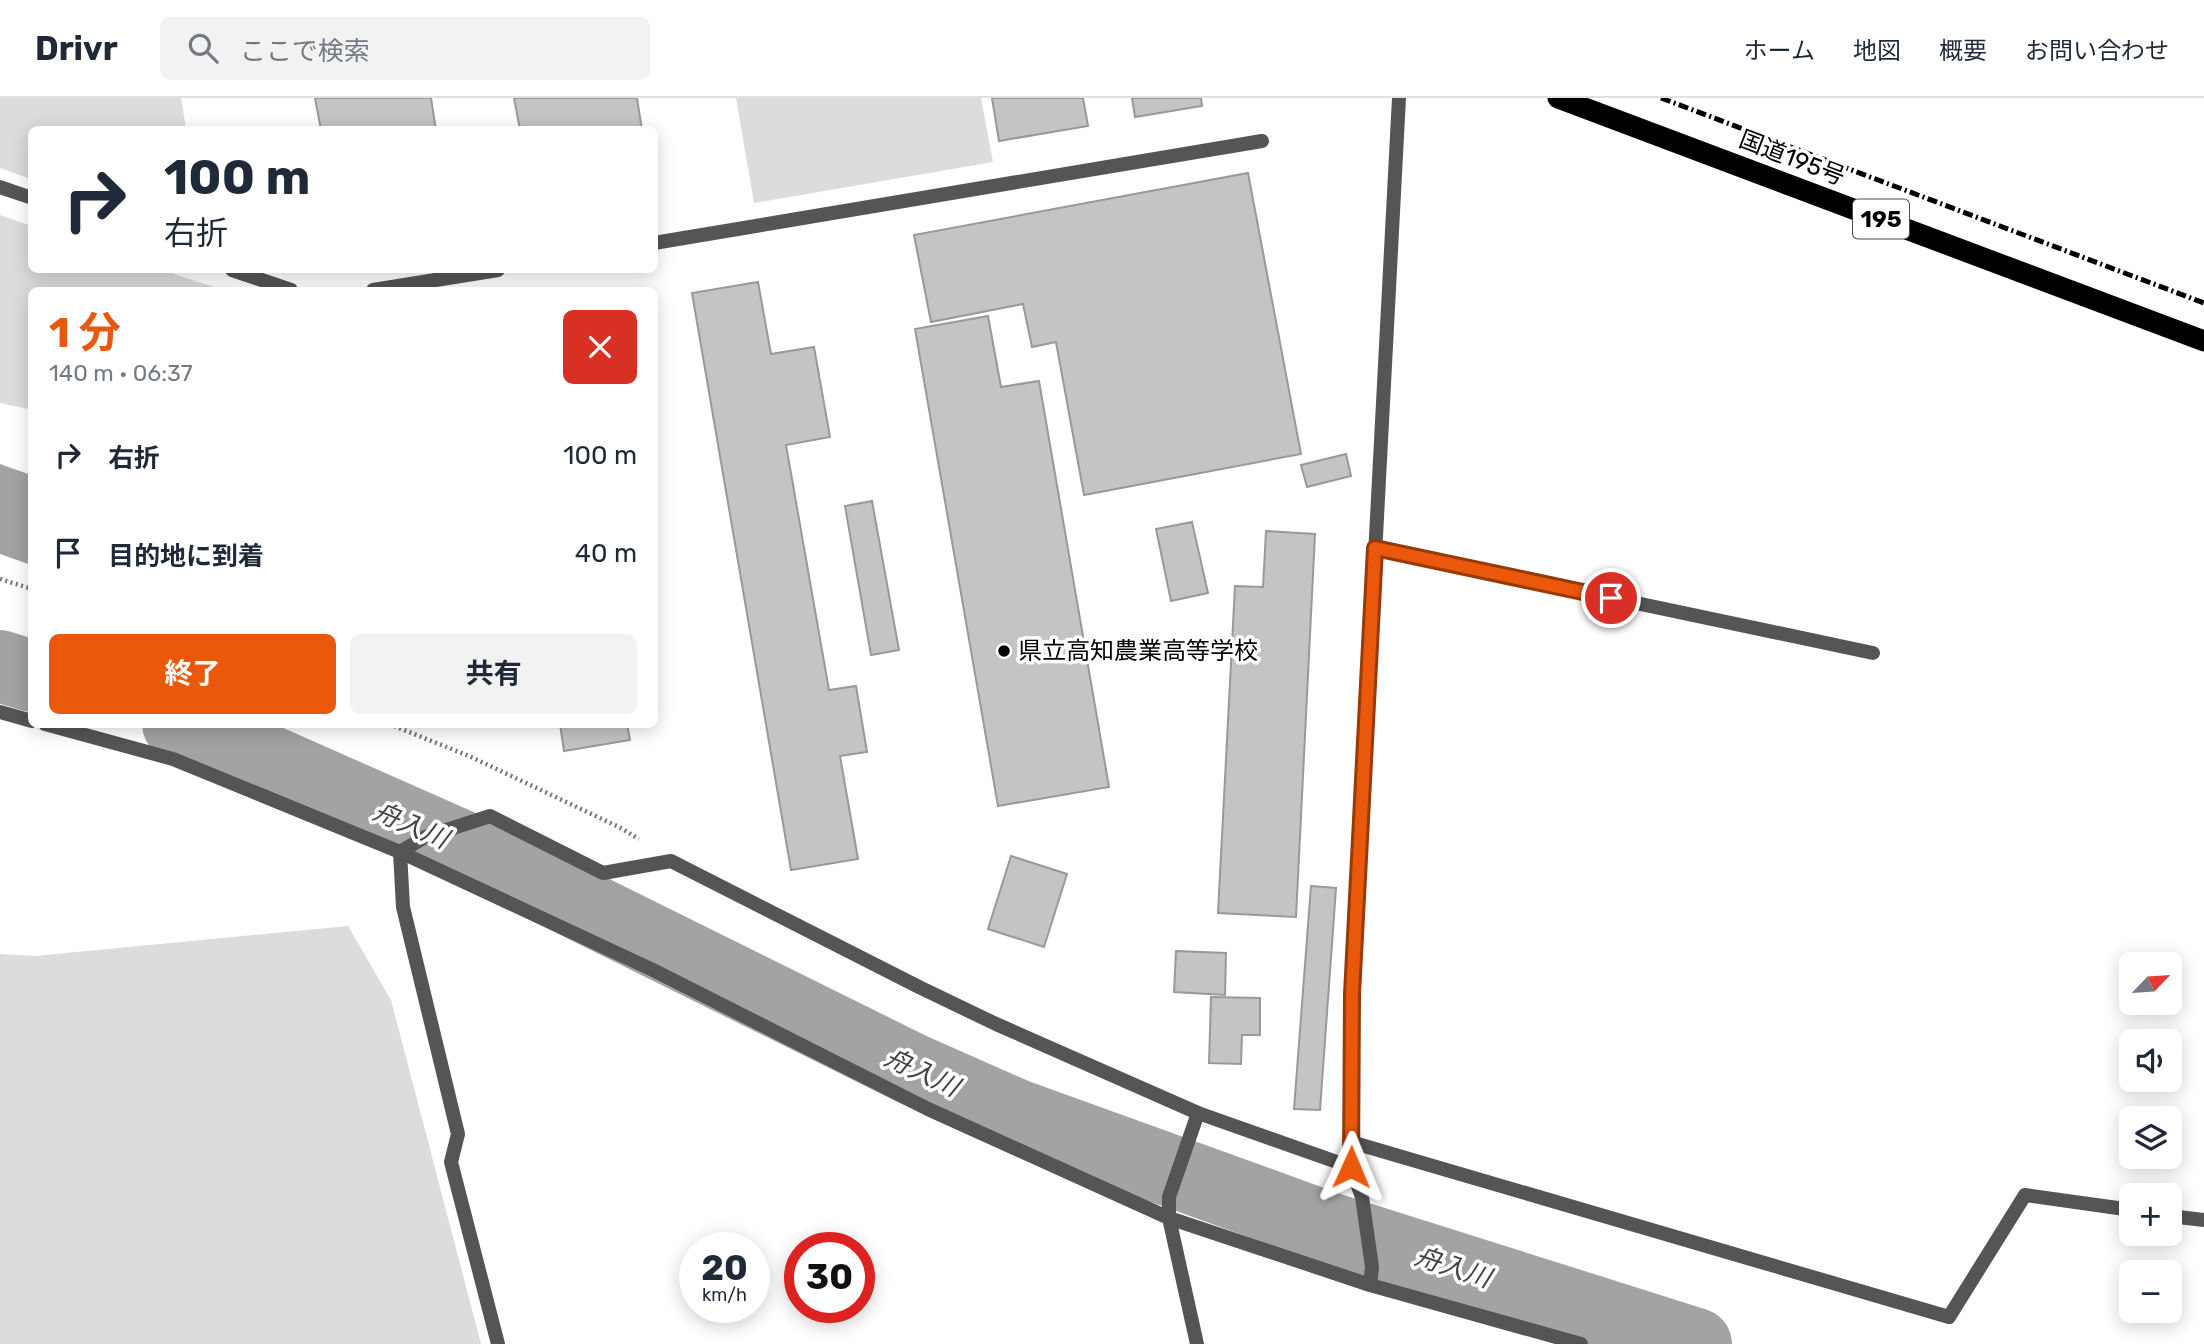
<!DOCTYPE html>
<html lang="ja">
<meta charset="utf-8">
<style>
:root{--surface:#fff;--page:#f2f2f3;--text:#1f2937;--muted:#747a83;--line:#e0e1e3;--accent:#ea580c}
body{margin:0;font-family:Rubik,"Noto Sans JP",sans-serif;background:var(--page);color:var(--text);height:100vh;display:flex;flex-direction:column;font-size:26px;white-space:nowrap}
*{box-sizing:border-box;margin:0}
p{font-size:23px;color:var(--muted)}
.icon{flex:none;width:38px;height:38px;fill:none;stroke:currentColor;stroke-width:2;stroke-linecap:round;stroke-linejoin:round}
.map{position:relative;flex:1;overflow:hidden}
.drawer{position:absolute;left:28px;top:189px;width:630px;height:441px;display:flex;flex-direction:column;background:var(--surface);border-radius:10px;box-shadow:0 4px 18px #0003}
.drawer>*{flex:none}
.hud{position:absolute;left:28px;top:28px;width:630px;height:147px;border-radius:10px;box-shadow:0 4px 18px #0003;background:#fff;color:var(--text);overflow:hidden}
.needle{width:46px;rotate:65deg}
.controls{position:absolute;left:2119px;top:854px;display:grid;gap:14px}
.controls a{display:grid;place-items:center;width:63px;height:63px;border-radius:10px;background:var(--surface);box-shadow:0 4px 18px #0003;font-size:35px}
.speed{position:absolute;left:679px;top:1134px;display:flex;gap:14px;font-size:35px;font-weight:700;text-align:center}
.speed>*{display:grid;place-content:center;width:91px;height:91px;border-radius:50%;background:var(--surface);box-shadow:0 4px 18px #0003;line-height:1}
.speed small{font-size:18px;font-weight:400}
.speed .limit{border:10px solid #d22;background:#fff;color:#111}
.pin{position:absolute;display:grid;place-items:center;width:60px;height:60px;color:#fff;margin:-30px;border:4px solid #fff;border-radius:50%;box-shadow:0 2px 7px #0007}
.me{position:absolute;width:77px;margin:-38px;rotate:1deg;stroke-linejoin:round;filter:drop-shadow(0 0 5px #0008)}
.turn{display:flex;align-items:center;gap:24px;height:147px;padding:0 21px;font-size:32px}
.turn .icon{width:91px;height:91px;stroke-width:2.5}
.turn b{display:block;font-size:49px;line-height:60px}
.round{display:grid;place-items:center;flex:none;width:74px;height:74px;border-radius:10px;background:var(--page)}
.summary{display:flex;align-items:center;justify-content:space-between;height:119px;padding:0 21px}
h1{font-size:42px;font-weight:700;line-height:52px;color:var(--accent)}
.primary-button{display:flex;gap:14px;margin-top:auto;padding:14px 21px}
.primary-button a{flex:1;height:80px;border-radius:10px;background:var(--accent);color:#fff;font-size:28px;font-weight:700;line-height:80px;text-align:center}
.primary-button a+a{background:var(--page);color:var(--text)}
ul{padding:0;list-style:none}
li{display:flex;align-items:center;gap:21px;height:98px;padding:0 21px}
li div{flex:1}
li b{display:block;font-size:26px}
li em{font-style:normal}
header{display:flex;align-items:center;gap:42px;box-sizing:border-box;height:98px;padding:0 35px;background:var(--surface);border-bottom:2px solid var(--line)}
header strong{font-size:33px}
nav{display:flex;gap:38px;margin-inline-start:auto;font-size:24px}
.search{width:490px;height:63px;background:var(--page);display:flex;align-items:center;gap:18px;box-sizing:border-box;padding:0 24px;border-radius:10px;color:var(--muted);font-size:26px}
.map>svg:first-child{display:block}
.green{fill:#dcdcdc}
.water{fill:#a3a3a3}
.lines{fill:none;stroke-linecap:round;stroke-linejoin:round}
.river{stroke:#a3a3a3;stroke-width:72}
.building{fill:#c4c4c4;stroke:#999;stroke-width:2}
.path{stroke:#777;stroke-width:4.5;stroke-dasharray:2 3.5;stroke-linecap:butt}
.lane{stroke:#555;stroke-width:14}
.street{stroke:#555;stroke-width:14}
.highway{stroke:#000;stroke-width:21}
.rail{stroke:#000;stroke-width:5;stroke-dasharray:10 3.5 2 3.5;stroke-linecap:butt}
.route-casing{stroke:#983908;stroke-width:18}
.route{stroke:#ea580c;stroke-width:12}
.poi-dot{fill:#000;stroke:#fff;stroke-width:2.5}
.labels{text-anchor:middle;stroke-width:7;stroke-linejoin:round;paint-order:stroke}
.shield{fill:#fff;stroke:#4c4c4c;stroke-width:2}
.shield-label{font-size:23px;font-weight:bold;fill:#000}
.street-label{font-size:24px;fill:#000;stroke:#fff}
.poi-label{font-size:24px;fill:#000;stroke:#fff;text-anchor:start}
.water-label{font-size:26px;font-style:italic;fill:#444;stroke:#fff}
</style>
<header>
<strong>Drivr</strong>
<div class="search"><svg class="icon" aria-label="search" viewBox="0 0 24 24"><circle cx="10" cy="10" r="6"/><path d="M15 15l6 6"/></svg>ここで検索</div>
<nav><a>ホーム</a><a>地図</a><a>概要</a><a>お問い合わせ</a></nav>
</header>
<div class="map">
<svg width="2204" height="1246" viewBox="0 0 2204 1246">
<rect width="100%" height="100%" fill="#fff"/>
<g class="green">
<polygon points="0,0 181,0 186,31 32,32 31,81 0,70"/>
<polygon points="736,0 981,0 993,64 754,105"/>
<polygon points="0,117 31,128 32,172 162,172 223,192 32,192 31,303 28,311 0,305"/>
<polygon points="348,828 391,902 481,1246 0,1246 0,856 35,858"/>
</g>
<polygon class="water" points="0,366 31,377 31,467 0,456"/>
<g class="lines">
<g class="river">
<polyline points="0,568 32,578"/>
<polyline points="178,626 215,639 468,751 912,971 1014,1016 1329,1130 1696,1246"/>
</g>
</g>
<g class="building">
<polygon points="315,0 431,0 436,32 321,32"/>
<polygon points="514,0 637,0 642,32 520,32"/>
<polygon points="992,0 1083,0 1088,28 999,43"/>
<polygon points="1132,0 1201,0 1202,8 1135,19"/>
<polygon points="1248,75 1301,356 1084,397 1056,244 1032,249 1023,206 931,224 914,137"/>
<polygon points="758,184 771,256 814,249 830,339 786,347 829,592 856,588 867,654 840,658 858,761 791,772 692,195"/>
<polygon points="988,218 1001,289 1039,283 1109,689 998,708 915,231"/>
<polygon points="1346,356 1351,378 1307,389 1301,367"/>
<polygon points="872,403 899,552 871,557 845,408"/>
<polygon points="1192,424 1208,495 1171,503 1156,431"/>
<polygon points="1266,433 1315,436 1296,819 1218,815 1235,488 1263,489"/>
<polygon points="560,626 627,626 630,642 564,653"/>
<polygon points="1011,758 1067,776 1044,849 988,831"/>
<polygon points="1311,788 1336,790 1320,1012 1294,1011"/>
<polygon points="1176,853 1226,855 1225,897 1174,894"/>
<polygon points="1211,899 1260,900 1260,937 1242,937 1241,966 1209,965"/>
</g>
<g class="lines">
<g class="path">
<polyline points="0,481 32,491"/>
<polyline points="389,626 469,658 619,729 639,741"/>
</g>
<g class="lane">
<polyline points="0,89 32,100"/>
<polyline points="654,145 1262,43"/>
<polyline points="232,172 291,192"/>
<polyline points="373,192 498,172"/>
</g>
<g class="street">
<polyline points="1375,450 1873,555"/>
<polyline points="0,614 32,623"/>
<polyline points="45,626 173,661 400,754 653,872 928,1011 1169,1120 1370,1187 1581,1246"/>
<polyline points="1351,1044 1949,1219 2025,1097 2132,1112"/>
<polyline points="2170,1118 2204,1122"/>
<polyline points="1370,1187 1372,1169 1362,1099 1351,1069 1352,896 1399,0"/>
<polyline points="498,1246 451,1064 458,1036 403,809 400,754 425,739 490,718 603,775 671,763 919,889 996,926 1198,1015 1351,1069"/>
<polyline points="1197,1246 1169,1120 1169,1099 1198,1015"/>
</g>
<polyline class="highway" points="1558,0 2204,243"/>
<polyline class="rail" points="1661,0 2204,205"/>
</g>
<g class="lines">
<defs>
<polyline id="route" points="1351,1069 1352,896 1375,450 1611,500"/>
</defs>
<use href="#route" class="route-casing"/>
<use href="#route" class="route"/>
</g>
<circle class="poi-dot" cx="1004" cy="553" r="7"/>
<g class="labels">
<rect class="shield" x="1853" y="101.5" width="56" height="39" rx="5"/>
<g class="shield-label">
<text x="1881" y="129">195</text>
</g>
<g class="street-label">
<text transform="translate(1792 60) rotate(21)" y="8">国道195号</text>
</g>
<g class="poi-label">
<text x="1018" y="561">県立高知農業高等学校</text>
</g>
<g class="water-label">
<text transform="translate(411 727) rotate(23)" y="9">舟入川</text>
<text transform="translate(922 974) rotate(25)" y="9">舟入川</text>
<text transform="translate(1453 1169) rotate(18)" y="9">舟入川</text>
</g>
</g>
</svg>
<div class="controls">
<a><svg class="needle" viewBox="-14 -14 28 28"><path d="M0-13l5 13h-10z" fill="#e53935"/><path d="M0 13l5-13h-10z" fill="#747a83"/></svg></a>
<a><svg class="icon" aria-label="sound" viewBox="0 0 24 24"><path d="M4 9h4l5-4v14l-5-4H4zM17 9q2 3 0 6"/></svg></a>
<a><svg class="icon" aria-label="layers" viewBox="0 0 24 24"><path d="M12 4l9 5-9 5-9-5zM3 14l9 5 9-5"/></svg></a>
<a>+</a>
<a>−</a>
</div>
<div class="speed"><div>20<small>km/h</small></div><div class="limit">30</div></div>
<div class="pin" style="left:1611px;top:500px;background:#d93025"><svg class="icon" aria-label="arrive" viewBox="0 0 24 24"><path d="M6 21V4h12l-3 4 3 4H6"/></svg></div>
<svg class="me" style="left:1351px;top:1069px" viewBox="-20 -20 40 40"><path d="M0-17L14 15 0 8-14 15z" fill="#ea580c" stroke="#fff" stroke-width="4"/></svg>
<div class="hud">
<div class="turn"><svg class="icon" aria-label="right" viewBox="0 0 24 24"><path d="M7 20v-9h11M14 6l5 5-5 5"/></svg><div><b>100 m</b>右折</div></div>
</div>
<section class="drawer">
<div class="summary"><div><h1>1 分</h1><p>140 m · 06:37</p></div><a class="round" style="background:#d93025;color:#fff"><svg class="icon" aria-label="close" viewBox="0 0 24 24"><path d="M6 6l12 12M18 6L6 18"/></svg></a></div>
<ul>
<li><svg class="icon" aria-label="right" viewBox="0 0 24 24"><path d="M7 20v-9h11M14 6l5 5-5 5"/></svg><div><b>右折</b></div><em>100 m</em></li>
<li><svg class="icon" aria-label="arrive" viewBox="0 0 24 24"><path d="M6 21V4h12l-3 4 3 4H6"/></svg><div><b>目的地に到着</b></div><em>40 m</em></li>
</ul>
<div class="primary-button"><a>終了</a><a>共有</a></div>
</section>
</div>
